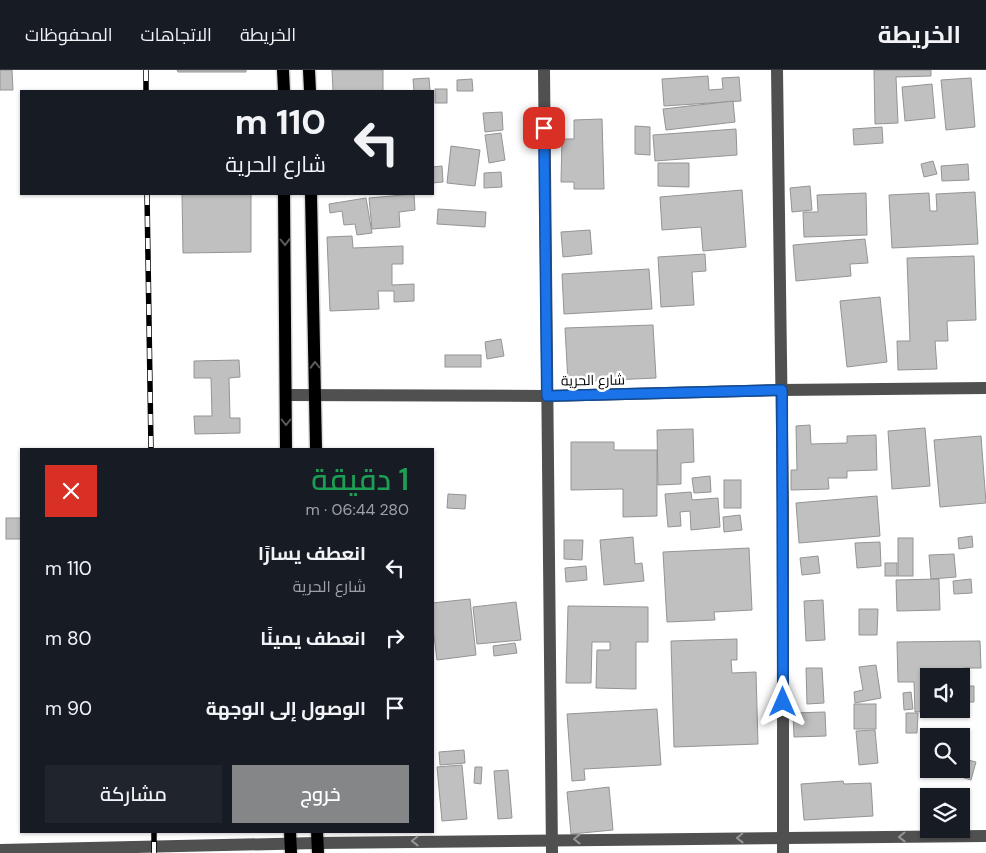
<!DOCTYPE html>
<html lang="ar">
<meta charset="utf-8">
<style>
:root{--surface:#171b24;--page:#20242c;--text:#f1f3f6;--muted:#9ea1a6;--line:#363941;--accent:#858687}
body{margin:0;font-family:"DM Sans",Cairo,sans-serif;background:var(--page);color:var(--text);direction:rtl;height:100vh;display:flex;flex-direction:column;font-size:19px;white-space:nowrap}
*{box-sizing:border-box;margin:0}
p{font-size:16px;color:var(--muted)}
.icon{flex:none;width:28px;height:28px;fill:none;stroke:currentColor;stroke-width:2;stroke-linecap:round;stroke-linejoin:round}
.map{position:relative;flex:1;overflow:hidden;direction:ltr}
.side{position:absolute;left:20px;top:378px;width:414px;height:385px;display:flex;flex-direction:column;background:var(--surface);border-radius:0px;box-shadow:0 1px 4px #0004;direction:rtl}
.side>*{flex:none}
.hud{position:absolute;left:20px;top:20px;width:414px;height:105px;border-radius:0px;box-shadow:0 1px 4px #0004;direction:rtl;background:#171b24;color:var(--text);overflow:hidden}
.fabs{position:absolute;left:920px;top:598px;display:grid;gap:10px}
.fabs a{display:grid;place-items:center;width:50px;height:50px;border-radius:0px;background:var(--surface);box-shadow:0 1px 4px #0004;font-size:25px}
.pin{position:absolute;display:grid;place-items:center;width:42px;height:42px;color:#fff;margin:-21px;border-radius:10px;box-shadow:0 2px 8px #0006}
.me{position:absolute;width:55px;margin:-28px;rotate:0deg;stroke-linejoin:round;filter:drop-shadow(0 0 4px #0008)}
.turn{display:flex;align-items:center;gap:18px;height:105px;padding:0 25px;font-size:22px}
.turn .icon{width:65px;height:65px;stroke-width:2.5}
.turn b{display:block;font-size:35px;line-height:42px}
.round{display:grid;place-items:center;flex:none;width:52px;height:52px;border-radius:0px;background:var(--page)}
.overview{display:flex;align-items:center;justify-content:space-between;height:85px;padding:0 25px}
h1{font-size:30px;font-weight:600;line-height:38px;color:#1e9e55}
.cta{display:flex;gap:10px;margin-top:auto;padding:10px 25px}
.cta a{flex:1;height:58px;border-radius:0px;background:var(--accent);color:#fff;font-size:20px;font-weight:600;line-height:58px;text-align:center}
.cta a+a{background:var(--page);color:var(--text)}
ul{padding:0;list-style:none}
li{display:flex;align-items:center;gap:15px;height:70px;padding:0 25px}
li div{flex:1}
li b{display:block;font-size:19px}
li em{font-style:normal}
header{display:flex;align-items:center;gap:30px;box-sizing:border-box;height:70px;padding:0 25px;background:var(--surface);border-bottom:1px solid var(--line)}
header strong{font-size:24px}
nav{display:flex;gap:28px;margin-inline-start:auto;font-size:18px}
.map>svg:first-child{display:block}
.building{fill:#c0c0c0;stroke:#949494}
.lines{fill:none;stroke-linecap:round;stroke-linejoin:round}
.major-casing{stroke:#dbdbdb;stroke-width:15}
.minor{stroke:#505050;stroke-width:12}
.major{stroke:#000;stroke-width:12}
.rail-casing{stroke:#000;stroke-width:5.5}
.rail{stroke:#fff;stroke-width:4;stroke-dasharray:11;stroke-linecap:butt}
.oneway{stroke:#595959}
.oneway2{stroke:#969696}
.route-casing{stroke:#114b97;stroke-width:12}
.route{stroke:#1a73e8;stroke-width:9}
.labels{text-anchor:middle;stroke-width:5;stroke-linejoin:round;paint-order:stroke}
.street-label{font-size:14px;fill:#000;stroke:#fff}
</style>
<header>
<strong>الخريطة</strong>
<nav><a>الخريطة</a><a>الاتجاهات</a><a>المحفوظات</a></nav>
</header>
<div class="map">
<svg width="986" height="783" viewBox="0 0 986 783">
<rect width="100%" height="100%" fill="#fff"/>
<g class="building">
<polygon points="0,0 12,0 13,20 0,20"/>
<polygon points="177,0 246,0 246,2 178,2"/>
<polygon points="332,0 383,0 383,21 333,21"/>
<polygon points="874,0 931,0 931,6 896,7 898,53 875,54"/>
<polygon points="708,6 709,20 723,19 722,8 739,7 741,31 664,36 662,9"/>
<polygon points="429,8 430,21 414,21 413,9"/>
<polygon points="971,8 975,57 946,60 941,10"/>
<polygon points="472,9 473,21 457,21 457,10"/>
<polygon points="932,14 935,48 905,51 902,17"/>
<rect x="435" y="19" width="12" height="14"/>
<polygon points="733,31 735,52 666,60 663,39"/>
<polygon points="502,42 503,60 485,62 483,43"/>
<polygon points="602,49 604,119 574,119 574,112 561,112 562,69 574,69 574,50"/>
<polygon points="635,56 650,57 650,85 635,84"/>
<polygon points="882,57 883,73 854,75 853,59"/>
<polygon points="736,59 737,85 655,91 653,65"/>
<polygon points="501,63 505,90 489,93 485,65"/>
<polygon points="451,76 480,80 475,116 447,113"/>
<polygon points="933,91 937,104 924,107 921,94"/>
<polygon points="658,93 689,93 689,117 658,116"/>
<polygon points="968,94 969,110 942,111 941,96"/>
<polygon points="442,96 443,112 432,113 432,97"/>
<polygon points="501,102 502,117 484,118 484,103"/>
<polygon points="810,116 812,140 792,142 790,118"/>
<polygon points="742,120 746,177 703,181 701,157 662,160 660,127"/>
<polygon points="975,122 978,174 892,178 889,125 929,123 930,141 937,141 936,124"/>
<polygon points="866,123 867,165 804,167 803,142 818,142 817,125"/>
<polygon points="182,124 251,124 251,182 183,183"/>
<polygon points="414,124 415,140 399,142 400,157 372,159 369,128"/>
<polygon points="366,128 372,163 357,165 355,154 344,155 342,141 330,143 329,134"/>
<polygon points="438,139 486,142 485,157 437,154"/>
<polygon points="590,160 592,184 563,187 561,162"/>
<polygon points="352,166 353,178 403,176 403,194 392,194 392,215 414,214 414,231 394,232 394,221 378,221 379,239 330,241 327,167"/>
<polygon points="865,169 868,193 850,194 851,206 796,211 793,175"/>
<polygon points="705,184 706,201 692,202 694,235 661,237 658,187"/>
<polygon points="974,186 976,250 947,251 948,271 935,271 937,299 898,300 897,271 910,271 907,188"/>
<polygon points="649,199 652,239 564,244 562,204"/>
<polygon points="880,227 887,292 847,297 840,231"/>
<polygon points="653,255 656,308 568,312 565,258"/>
<polygon points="501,269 504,286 487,289 485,272"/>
<rect x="445" y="285" width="36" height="12"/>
<polygon points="239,290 240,307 229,308 230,348 240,348 240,363 195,364 194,346 212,346 211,308 194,308 194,291"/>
<polygon points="810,355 811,374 847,373 847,366 876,365 877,400 847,401 847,408 828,408 829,419 791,420 791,400 797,400 796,356"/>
<polygon points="925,358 930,416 892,419 888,361"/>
<polygon points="693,359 694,392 681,393 681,414 658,415 657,360"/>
<polygon points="981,366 986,433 940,437 934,370"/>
<polygon points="571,372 614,372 614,380 657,380 657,446 623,447 623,419 571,420"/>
<polygon points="710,406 711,422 694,423 692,408"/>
<rect x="724" y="410" width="17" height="28"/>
<polygon points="691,422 692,430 718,428 720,457 691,460 690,441 680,442 681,456 668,457 665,424"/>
<polygon points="448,424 466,425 465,439 447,438"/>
<polygon points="877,426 880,466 799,473 796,433"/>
<polygon points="740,445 742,460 724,462 723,447"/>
<rect x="6" y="448" width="15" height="21"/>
<polygon points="972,466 973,477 959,479 958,468"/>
<polygon points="633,467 635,494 642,493 644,511 604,515 600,470"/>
<rect x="898" y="468" width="15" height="38"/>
<polygon points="564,470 583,470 582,490 564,489"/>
<polygon points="880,472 881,496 857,498 855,473"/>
<polygon points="749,478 752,540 714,542 715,550 667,552 663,482"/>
<polygon points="954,484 956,507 931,509 929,485"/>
<polygon points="818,486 820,503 802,505 800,488"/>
<rect x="885" y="493" width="12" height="13"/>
<polygon points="586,496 587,510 566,512 565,498"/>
<polygon points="939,509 940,540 897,541 896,510"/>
<polygon points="971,509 972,523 954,524 953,511"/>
<polygon points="470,529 476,585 437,590 432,550 432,533"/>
<polygon points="823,530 825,570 806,571 804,531"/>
<polygon points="516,532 521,570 477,574 473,537"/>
<polygon points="568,536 648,537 648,572 636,572 636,619 596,618 597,580 610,580 610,572 592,572 591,613 566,613"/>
<polygon points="859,539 878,539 877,565 859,565"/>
<polygon points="737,569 737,590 731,590 732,603 756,602 758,674 674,677 671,571"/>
<polygon points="980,571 981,598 964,598 964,616 974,616 974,632 961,632 961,606 929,606 929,639 942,639 942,641 915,642 914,612 898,612 897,572"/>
<polygon points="515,573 517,583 494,586 493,576"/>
<polygon points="876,595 881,628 855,633 854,622 863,620 859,597"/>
<polygon points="806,598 822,598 824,633 807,634"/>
<polygon points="911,622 913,639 904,640 903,623"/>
<rect x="854" y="634" width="22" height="25"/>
<polygon points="657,639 661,695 584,699 585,710 572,711 567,644"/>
<polygon points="825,642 826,666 794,667 793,643"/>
<polygon points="906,643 918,643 917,663 906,663"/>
<polygon points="875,660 878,693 859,695 856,661"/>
<polygon points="464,680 465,693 440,695 439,682"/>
<polygon points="961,688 976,692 971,710 948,703 949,699 961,699"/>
<polygon points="462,695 467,749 442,751 437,697"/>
<polygon points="475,697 482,697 481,714 474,713"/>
<polygon points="508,700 512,748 498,749 494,701"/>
<polygon points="843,711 844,714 871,713 873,746 804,750 801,714"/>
<polygon points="609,717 613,760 571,764 567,722"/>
</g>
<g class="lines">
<defs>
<g id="major">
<polyline points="283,0 284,21"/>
<polyline points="309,0 310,21"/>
<polyline points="284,124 286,379"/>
<polyline points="311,124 316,379"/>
<polyline points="290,761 291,783"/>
<polyline points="317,761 318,783"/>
</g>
</defs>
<use href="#major" class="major-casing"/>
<g class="minor">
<polyline points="544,0 552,783"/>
<polyline points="777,0 783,434 783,783"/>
<polyline points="286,325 547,326 781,320 986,318"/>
<polyline points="0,780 317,773 986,766"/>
</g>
<use href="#major" class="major"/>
<defs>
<g id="rail">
<polyline points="146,0 146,21"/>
<polyline points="147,124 151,379"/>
<polyline points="154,783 154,761"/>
</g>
</defs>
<use href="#rail" class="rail-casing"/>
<use href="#rail" class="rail"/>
</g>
<defs><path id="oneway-chevron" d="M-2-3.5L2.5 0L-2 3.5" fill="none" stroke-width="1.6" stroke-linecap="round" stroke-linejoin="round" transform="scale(1.25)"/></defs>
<g class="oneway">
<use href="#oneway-chevron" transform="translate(285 172) rotate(89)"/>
<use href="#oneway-chevron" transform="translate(315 295) rotate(-92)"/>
<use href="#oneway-chevron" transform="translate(286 352) rotate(90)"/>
</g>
<g class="oneway2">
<use href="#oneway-chevron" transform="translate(902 767) rotate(179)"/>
<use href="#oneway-chevron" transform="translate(740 768) rotate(179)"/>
<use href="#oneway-chevron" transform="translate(577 769) rotate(180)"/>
<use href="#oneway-chevron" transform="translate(415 771) rotate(179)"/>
</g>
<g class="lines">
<defs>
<polyline id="route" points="544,58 547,326 782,320 783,632"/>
</defs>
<use href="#route" class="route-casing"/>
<use href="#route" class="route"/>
</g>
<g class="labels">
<g class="street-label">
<text transform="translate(593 310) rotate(-1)" y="5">شارع الحرية</text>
</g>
</g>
</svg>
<div class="fabs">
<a><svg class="icon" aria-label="sound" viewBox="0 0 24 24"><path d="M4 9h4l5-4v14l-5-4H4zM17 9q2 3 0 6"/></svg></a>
<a><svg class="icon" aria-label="search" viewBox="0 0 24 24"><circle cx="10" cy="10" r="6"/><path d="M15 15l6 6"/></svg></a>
<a><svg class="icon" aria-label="layers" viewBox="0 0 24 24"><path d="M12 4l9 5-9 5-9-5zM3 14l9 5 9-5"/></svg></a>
</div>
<div class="pin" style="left:544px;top:58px;background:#d93025"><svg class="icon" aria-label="arrive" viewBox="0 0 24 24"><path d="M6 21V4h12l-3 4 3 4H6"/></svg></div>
<svg class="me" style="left:783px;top:632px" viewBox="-20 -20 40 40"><path d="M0-17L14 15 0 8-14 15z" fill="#1a73e8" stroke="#fff" stroke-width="4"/></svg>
<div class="hud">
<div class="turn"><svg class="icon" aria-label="left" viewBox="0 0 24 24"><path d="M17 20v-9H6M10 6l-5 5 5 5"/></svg><div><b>110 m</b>شارع الحرية</div></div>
</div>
<section class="side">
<div class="overview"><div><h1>1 دقيقة</h1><p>280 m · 06:44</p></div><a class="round" style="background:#d93025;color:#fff"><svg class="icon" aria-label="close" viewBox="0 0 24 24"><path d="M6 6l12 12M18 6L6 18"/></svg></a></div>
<ul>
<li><svg class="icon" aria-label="left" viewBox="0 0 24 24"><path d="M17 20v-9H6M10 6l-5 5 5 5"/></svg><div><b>انعطف يسارًا</b><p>شارع الحرية</p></div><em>110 m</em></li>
<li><svg class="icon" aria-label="right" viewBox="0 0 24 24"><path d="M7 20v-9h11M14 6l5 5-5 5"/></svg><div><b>انعطف يمينًا</b></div><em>80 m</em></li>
<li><svg class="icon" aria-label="arrive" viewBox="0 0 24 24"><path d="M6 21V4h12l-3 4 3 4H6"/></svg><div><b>الوصول إلى الوجهة</b></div><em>90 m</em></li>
</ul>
<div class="cta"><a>خروج</a><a>مشاركة</a></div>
</section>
</div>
